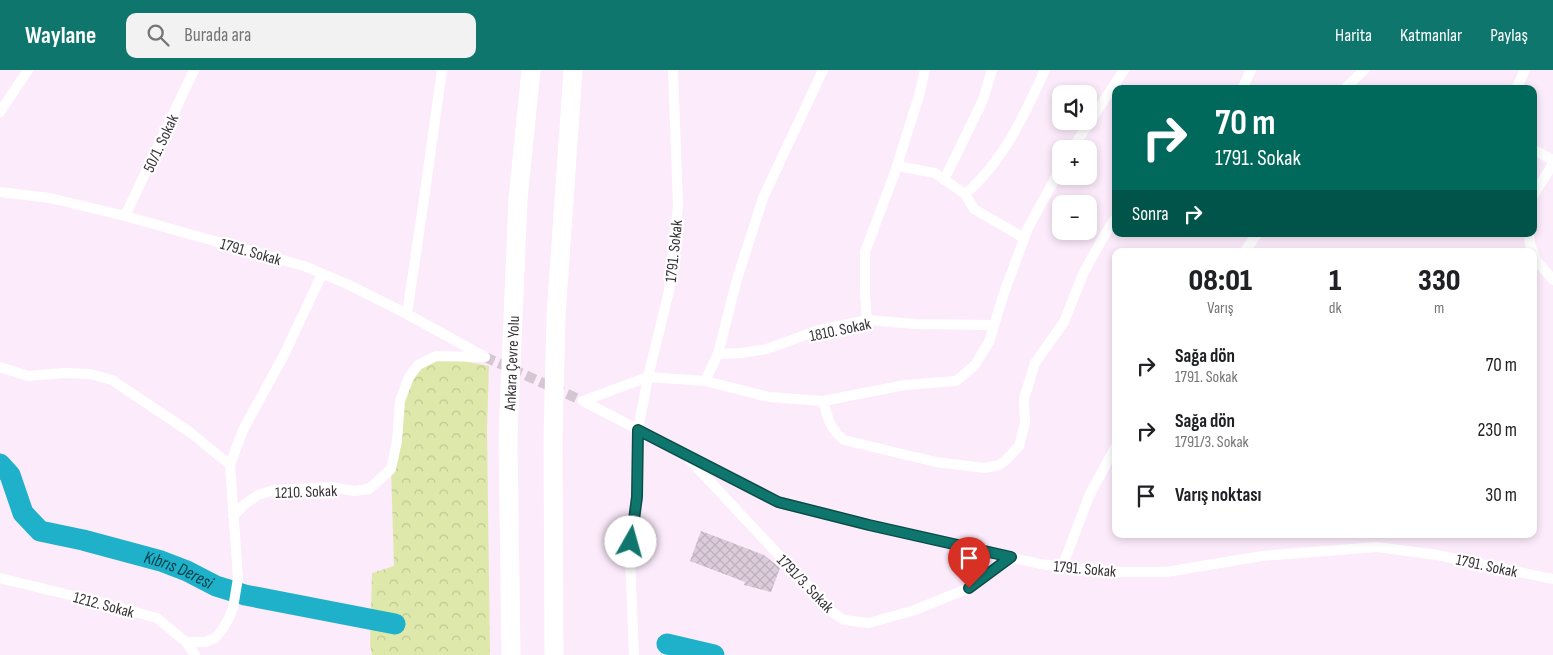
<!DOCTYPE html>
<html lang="tr">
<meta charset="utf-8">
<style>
:root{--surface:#fff;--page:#f2f2f2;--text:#202124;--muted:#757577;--accent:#0f766e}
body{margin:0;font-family:"Sofia Sans Condensed",sans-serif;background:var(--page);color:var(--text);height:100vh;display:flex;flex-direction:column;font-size:19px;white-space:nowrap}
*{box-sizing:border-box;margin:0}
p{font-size:16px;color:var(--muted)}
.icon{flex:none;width:28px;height:28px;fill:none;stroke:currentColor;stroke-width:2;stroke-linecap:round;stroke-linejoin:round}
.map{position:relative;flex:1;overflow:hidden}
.side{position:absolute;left:1112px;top:178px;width:425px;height:290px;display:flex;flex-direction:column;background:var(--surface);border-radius:10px;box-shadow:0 2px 8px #0003}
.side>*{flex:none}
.guide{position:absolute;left:1112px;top:15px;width:425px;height:152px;border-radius:10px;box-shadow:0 2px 8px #0003;background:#00695c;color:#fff;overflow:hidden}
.controls{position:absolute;left:1052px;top:15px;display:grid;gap:10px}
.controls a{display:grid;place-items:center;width:45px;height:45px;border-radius:10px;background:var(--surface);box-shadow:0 2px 8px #0003;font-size:25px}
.pin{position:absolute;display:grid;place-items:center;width:42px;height:42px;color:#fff;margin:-51px -21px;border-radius:50% 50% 50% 0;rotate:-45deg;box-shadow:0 0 5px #0007}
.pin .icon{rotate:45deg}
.me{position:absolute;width:55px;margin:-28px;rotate:7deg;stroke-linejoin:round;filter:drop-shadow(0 0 4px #0008)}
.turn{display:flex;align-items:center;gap:18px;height:105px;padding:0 20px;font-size:22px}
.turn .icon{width:65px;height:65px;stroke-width:2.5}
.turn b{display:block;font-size:35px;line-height:42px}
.then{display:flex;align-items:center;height:48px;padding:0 20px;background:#0003;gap:10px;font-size:19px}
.eta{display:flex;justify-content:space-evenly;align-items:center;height:85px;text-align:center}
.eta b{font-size:30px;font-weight:800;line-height:35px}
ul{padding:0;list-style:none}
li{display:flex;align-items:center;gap:15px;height:65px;padding:0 20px}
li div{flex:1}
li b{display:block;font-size:19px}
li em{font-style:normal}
header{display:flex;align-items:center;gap:30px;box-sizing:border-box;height:70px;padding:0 25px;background:var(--accent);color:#fff}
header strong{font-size:24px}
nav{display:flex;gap:28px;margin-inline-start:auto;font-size:18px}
.search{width:350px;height:45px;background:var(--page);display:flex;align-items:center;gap:12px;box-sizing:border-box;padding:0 18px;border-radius:10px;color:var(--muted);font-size:19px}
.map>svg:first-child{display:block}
.forest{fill:url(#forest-crowns)}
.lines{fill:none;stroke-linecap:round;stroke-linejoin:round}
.river{stroke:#1eb1c9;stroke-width:21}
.building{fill:url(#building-cross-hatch)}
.minor-tunnel{stroke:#d5c6d4;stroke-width:10;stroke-dasharray:10 5;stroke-linecap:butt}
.minor{stroke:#fff;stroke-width:10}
.motorway{stroke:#fff;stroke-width:19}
.route-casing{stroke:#0a4d48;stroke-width:12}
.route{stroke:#0f766e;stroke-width:9}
.labels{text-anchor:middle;stroke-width:4.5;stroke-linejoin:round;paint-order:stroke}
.street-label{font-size:16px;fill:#383238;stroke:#fff}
.water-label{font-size:18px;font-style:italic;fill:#003d47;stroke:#fff}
</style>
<header>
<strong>Waylane</strong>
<div class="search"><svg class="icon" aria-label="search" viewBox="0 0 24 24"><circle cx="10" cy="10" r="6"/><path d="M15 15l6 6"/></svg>Burada ara</div>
<nav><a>Harita</a><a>Katmanlar</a><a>Paylaş</a></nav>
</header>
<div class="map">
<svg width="1553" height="585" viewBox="0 0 1553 585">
<defs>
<pattern id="forest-crowns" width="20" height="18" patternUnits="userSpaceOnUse" patternTransform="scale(1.25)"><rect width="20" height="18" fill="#dfe8ab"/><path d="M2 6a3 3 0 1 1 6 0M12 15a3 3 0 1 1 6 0" fill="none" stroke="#c0c794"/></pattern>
<pattern id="building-cross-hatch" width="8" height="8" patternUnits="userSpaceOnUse" patternTransform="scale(1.25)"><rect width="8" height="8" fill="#dcccdb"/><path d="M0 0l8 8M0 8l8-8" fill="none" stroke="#beb0bd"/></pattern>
</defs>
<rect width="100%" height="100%" fill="#fcebfb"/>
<polygon class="forest" points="436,286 489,296 487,359 490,585 372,585 370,574 372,503 394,496 391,399 409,307"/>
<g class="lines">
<g class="river">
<path id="s1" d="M0,394l10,11 13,38 17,18 43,9 78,21 26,10 29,15 29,9 150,29"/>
<polyline points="667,574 714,585"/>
</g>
</g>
<polygon class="building" points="701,461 764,485 780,498 771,522 744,515 745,512 690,491"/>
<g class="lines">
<polyline class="minor-tunnel" points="485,287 583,331"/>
<g class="minor">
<polyline points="1242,19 1251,0"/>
<polyline points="1344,19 1364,0"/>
<polyline points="1516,19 1525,0"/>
<polyline points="0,42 28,0"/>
<polyline points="1072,79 1124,0"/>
<polyline points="1534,80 1553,90"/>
<polyline points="897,96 935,103 965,124 974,139 1024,168"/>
<polyline points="944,110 983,30 992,0"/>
<polyline points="0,122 50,128 125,146 304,196 347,214 407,244 485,287"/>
<path d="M965,124c38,-32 60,-80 80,-124"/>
<polyline points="1534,124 1553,94"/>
<polyline points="125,146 194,0"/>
<polyline points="1529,164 1530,174 1533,181"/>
<polyline points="1245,181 1257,164"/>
<polyline points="1534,184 1536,190 1553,210"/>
<polyline points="407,244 424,129 442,0"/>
<polyline points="867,250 865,223 865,182 894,105 919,26 925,0"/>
<polyline points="718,284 741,283 767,279 819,260 867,250 915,254 994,255"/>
<polyline points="0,297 28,306 64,303 90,304 112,310 191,363 230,395"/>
<polyline points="705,311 718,284 737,209 763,128 823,0"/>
<polyline points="583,331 778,432 869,455 1040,494 1103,502 1166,502 1262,486 1377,477 1437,485 1553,509"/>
<polyline points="583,331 648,307 705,311 769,327 823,331 905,315 956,311 975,295 989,272 1004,223 1028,158 1061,98"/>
<path d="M823,331c5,17 6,27 21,39l92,22 49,6 14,-3 7,-5 13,-14 6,-23 -1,-24 11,-36 29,-41 19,-48 18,-33 11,-18 4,-5"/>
<polyline points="689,389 831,541 844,550 869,553 915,540 969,518 1011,487"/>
<polyline points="233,446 245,434 258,425 274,420 332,417 354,421 369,419 391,399 397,371 400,331 409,307 418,295 436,286 483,287"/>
<polyline points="1062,497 1090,424 1116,376"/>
<polyline points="0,508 98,532 157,548 186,572 195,585"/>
<polyline points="186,572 205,572 215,568 222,560 228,550 233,538 238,508 230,395 243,360 284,285 322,204"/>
<polyline points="634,585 630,487 637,427 638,360 648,307 669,221 678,135 673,0"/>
</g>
<g class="motorway">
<path id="s2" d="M511,585l-3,-218 10,-238 13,-129"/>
<polyline points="554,585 553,370 556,246 573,0"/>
</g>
</g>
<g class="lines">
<defs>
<polyline id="route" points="631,472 637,427 638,360 778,432 869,455 1011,487 969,518"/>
</defs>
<use href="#route" class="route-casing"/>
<use href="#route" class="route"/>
</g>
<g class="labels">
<g class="street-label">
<text transform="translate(160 73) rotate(-65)" y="6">50/1. Sokak</text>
<text transform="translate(251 181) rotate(16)" y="6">1791. Sokak</text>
<text transform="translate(673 181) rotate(-84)" y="6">1791. Sokak</text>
<text transform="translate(840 259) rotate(-12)" y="6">1810. Sokak</text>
<text dy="6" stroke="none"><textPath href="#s2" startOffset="292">Ankara Çevre Yolu</textPath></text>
<text transform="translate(306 421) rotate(-2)" y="6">1210. Sokak</text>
<text transform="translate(1487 495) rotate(12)" y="6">1791. Sokak</text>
<text transform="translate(1085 498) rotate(5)" y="6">1791. Sokak</text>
<text transform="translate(806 513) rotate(46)" y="6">1791/3. Sokak</text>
<text transform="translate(104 534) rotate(15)" y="6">1212. Sokak</text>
</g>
<g class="water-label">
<text dy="6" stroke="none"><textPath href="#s1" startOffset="224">Kıbrıs Deresi</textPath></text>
</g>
</g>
</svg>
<div class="controls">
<a><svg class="icon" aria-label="sound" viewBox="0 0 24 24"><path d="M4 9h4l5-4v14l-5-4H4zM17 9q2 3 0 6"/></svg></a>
<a>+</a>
<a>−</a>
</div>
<div class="pin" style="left:969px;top:518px;background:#d93025"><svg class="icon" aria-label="arrive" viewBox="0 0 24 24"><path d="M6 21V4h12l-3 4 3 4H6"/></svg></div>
<svg class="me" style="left:631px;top:472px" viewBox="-20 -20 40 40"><circle r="19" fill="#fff"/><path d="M0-13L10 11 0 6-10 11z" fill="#0f766e"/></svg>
<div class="guide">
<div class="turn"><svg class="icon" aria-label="right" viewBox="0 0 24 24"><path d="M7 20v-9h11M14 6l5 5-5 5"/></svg><div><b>70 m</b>1791. Sokak</div></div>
<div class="then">Sonra<svg class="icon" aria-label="right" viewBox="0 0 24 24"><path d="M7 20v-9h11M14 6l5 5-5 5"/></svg></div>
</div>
<section class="side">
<div class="eta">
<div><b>08:01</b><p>Varış</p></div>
<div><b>1</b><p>dk</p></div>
<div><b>330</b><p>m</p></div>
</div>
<ul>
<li><svg class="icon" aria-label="right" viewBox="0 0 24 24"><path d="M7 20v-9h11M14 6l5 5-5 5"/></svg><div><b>Sağa dön</b><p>1791. Sokak</p></div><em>70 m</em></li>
<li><svg class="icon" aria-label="right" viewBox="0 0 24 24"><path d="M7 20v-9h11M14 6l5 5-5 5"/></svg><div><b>Sağa dön</b><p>1791/3. Sokak</p></div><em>230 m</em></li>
<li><svg class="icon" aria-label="arrive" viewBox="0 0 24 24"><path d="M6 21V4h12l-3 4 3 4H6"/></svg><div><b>Varış noktası</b></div><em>30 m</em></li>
</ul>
</section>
</div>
